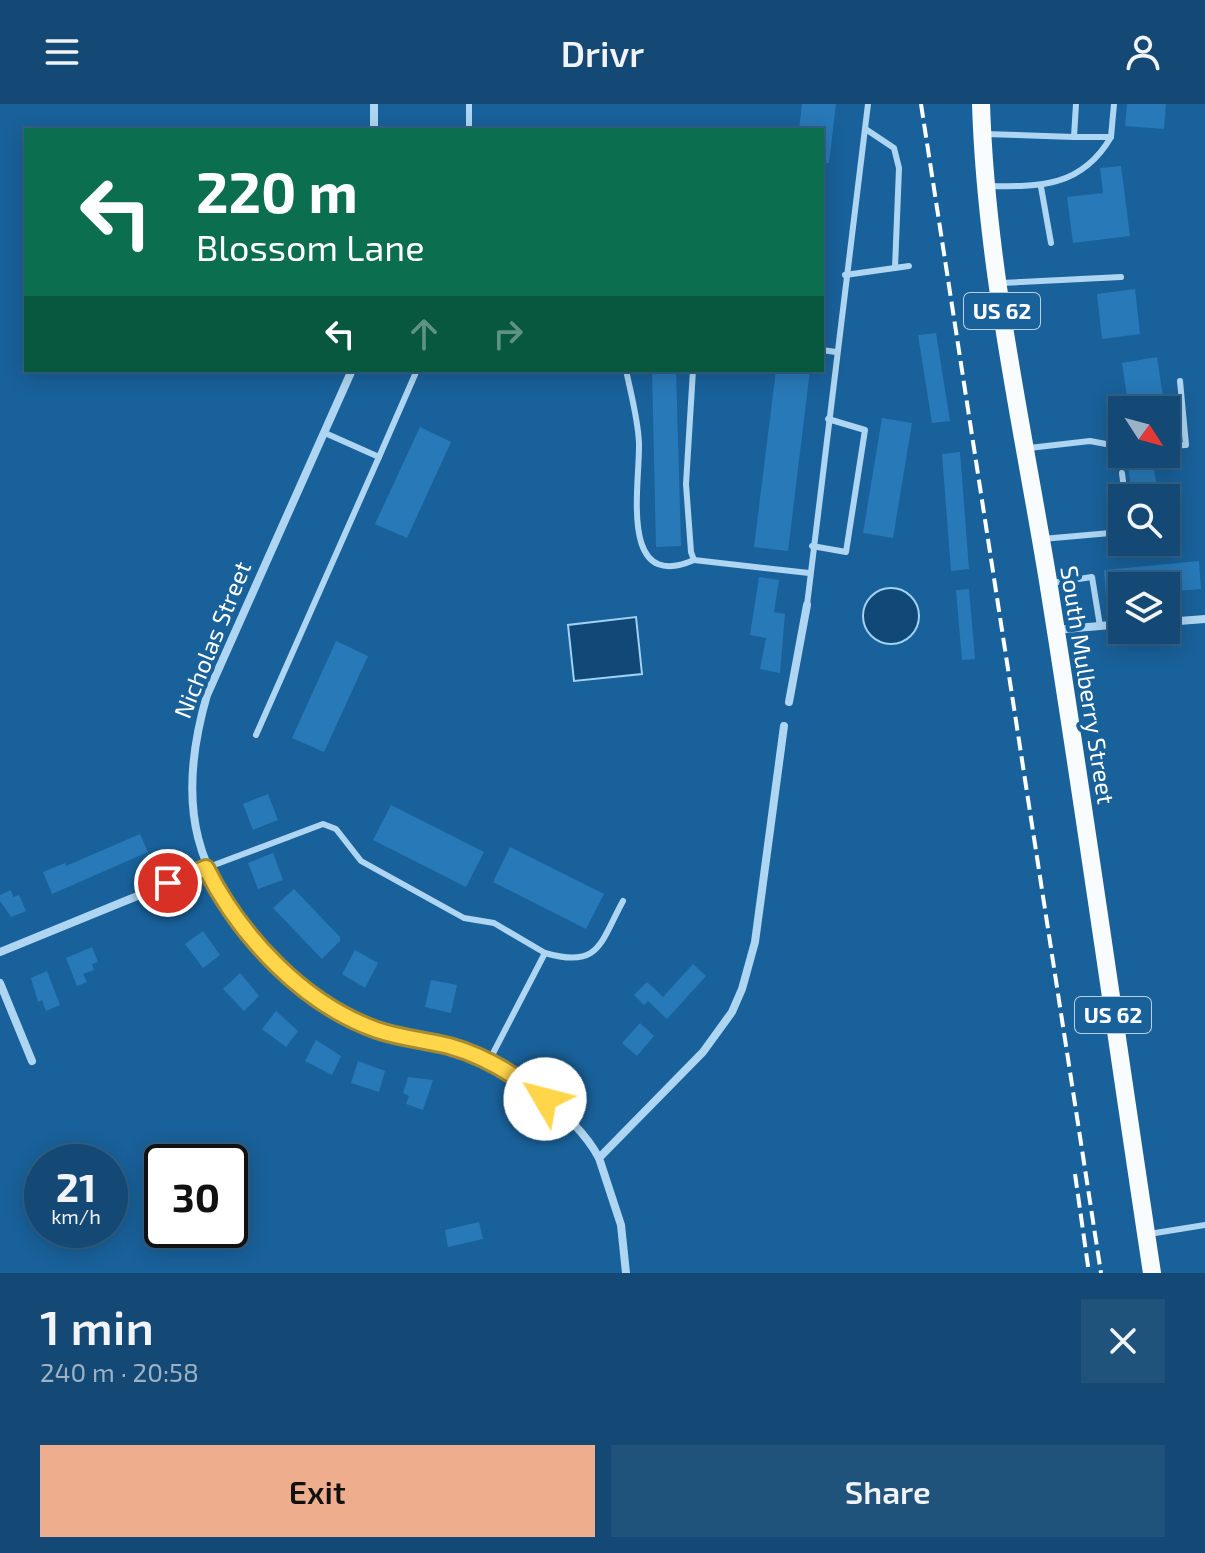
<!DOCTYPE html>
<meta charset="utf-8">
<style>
:root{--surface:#134974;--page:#20537c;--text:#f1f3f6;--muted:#9db2c5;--line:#326186;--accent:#eead8d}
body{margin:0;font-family:"Exo 2",sans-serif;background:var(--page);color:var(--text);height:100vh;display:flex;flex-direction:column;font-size:30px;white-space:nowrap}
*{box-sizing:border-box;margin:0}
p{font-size:26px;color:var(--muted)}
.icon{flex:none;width:44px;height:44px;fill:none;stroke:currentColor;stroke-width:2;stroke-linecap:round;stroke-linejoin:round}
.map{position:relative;height:1169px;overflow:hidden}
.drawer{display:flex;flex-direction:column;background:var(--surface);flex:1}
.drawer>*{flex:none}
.hud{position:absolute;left:24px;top:24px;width:800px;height:244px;border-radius:0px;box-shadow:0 4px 20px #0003,0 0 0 2px var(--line);background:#0b6e4f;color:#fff;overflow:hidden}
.needle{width:52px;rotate:126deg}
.controls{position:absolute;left:1108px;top:292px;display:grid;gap:16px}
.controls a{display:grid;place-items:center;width:72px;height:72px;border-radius:0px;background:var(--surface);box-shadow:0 4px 20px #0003,0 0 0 2px var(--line);font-size:40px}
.speed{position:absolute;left:24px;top:1040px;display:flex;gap:16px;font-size:40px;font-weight:700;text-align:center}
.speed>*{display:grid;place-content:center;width:104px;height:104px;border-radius:50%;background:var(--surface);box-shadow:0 4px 20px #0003,0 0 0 2px var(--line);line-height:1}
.speed small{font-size:20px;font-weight:400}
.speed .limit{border:4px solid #111;border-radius:12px;background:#fff;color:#111}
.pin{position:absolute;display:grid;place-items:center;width:68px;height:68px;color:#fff;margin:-34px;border:4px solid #fff;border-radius:50%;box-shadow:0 2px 8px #0007}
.me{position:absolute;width:88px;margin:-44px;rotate:307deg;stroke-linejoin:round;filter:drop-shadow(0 0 6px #0008)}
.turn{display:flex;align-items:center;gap:28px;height:168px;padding:0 40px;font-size:36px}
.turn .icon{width:104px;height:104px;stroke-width:2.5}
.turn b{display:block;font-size:56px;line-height:68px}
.lanes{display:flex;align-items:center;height:76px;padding:0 40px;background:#0003;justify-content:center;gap:40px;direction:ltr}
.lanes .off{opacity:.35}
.round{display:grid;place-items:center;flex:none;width:84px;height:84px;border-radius:0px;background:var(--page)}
.head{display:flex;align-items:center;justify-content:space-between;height:136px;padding:0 40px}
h1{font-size:48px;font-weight:600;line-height:60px}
.button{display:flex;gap:16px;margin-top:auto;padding:16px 40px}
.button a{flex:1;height:92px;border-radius:0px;background:var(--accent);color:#111;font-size:32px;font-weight:600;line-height:92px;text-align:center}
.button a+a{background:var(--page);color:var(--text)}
header{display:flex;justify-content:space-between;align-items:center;height:104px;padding:0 40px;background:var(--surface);font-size:36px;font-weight:600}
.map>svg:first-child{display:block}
.water{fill:#104977;stroke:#a1d1f3;stroke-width:2}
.building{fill:#2879b8}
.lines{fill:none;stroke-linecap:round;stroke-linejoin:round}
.service{stroke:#aed5f1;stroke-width:6}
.minor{stroke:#aed5f1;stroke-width:8}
.primary{stroke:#f9fcff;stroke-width:18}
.rail{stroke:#fff;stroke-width:4;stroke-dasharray:14 6;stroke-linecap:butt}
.route-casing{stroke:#a68a30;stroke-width:20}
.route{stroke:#ffd54a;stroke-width:14}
.labels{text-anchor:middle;stroke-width:8;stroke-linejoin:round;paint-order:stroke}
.shield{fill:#19619a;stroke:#bad0e1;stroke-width:2}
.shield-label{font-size:22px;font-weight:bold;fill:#fff}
.street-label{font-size:24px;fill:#fff;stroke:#19619a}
</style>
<header><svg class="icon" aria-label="menu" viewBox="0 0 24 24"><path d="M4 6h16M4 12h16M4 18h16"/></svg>Drivr<svg class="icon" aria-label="person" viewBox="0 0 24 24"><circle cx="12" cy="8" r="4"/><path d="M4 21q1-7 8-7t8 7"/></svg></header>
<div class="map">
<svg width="1205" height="1169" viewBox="0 0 1205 1169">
<rect width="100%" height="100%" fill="#19619a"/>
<g class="water">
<circle cx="891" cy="512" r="28"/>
<polygon points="636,513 642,570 574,577 568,521"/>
</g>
<g class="building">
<polygon points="802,0 836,0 829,59 822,59 822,26 799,26"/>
<polygon points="1127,0 1166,0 1164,25 1125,22"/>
<polygon points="1121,62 1130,132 1073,139 1067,93 1103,89 1100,64"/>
<polygon points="1135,185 1140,230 1102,235 1097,190"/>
<polygon points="936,229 950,317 932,319 918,231"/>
<polygon points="1157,253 1165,306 1129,306 1122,259"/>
<polygon points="652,266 676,266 681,442 656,443"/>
<polygon points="776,266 810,266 788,447 754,443"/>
<polygon points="882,314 912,319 893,434 863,429"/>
<polygon points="420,323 451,338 407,434 375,420"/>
<polygon points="960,348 969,465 951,467 942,350"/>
<polygon points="1153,360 1159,394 1133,394 1128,364"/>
<polygon points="1199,457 1201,485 1166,488 1166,482 1122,482 1122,492 1106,493 1104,466"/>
<polygon points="759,473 779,476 774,508 785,510 780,569 760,565 766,534 750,531"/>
<polygon points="969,485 975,555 962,556 956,486"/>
<polygon points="336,537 368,552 324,648 292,634"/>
<polygon points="268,690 278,716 253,726 243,700"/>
<polygon points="391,701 484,748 466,783 373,736"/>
<polygon points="140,730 148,748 52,790 43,768 65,759 66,762"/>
<polygon points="510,743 604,790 586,825 493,778"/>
<polygon points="273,749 283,776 258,785 248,759"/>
<polygon points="294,785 340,833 340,837 322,855 273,804"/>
<polygon points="11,786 13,793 19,791 26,807 11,813 0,797 0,791"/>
<polygon points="203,827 220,851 203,864 185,840"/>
<polygon points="92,843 98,858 92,860 94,866 83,870 87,878 77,882 66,854"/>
<polygon points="355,846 378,859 365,884 342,870"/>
<polygon points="693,860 706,872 667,915 648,897 644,901 634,891 647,878 663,893"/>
<polygon points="47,867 60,901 46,907 42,896 38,898 31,874"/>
<polygon points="240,869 259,892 244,907 223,885"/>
<polygon points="431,876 457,881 451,909 425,903"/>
<polygon points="276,907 298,927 286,943 262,925"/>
<polygon points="640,919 654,932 637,952 622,939"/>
<polygon points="316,936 341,952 332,971 305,957"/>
<polygon points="358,957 385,967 379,988 351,979"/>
<polygon points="408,973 433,976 423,1006 406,1000 409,992 403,989"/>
<polygon points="479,1118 483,1135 448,1143 445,1126"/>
</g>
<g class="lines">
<g class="service">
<polyline points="469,26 469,0"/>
<polyline points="867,26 894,44 899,64 895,164"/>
<polyline points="985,30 1074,33 1076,0"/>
<polyline points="1111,33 1114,0"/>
<path d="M988,82c52,1 94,1 123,-49h-37"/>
<polyline points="1041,83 1051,139"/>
<polyline points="845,171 909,162"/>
<polyline points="1001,179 1121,173"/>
<polyline points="822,246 836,248"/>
<path d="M626,266c5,24 12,49 13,73 1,42 -21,150 55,117"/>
<polyline points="693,266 686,380 691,448 694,456 809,469"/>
<polyline points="1166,342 1186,341 1180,277"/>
<polyline points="1029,344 1090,337 1122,343"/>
<polyline points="379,353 417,266"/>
<polyline points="1122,369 1125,394"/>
<polyline points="1042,435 1122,428"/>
<polyline points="812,442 846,448 865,326 828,315"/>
<polyline points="1051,479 1092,473 1100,522"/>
<polyline points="807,501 868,0"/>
<polyline points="256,631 379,353 325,329"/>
<polyline points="206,764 323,720 336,725 361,757 464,814 494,819 545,849"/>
<path d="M489,957l56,-108c55,16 55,-10 78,-52"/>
<polyline points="1149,1130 1205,1121"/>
</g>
<g class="minor">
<polyline points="374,0 374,26"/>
<path d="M352,266l-145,325c-32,110 -14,184 68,265 30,29 60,53 99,69 24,10 52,10 77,18 50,15 123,64 148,111"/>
<polyline points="1166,518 1205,515"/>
<polyline points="1055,526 1122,520"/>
<polyline points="789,598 807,501"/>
<polyline points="0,848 206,764"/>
<polyline points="0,879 32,957"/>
<polyline points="626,1169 621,1121 599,1054 703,948 732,908 742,885 755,838 784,622"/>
</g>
<path class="primary" d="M981,0c5,161 41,319 67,477 37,230 69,462 104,692"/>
<g class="rail">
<polyline points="921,0 1101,1169"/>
<polyline points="1075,1070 1089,1169"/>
</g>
</g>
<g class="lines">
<defs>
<path id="route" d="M168,779l38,-15c34,68 97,136 171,162 23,8 48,10 72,16 36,10 67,29 96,53"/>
</defs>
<use href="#route" class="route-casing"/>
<use href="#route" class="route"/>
</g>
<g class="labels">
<g class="shield">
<rect x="964" y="189" width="76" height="36" rx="6"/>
<rect x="1075" y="893" width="76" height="36" rx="6"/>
</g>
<g class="shield-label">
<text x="1002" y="215">US 62</text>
<text x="1113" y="919">US 62</text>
</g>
<g class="street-label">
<text transform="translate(213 536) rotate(-68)" y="8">Nicholas Street</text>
<text transform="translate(1087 581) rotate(81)" y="8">South Mulberry Street</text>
</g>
</g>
</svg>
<div class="controls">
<a><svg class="needle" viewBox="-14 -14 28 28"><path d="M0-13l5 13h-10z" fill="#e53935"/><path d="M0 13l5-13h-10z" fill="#9db2c5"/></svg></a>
<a><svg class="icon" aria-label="search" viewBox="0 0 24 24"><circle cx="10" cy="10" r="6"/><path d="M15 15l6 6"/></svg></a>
<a><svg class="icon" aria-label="layers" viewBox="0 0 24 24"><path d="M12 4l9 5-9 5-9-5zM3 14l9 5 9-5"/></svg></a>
</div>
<div class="speed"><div>21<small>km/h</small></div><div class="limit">30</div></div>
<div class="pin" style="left:168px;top:779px;background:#d93025"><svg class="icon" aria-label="arrive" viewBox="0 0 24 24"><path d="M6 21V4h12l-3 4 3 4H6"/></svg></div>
<svg class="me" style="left:545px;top:995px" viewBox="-20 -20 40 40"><circle r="19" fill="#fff"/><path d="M0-13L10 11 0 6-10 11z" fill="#ffd54a"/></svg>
<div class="hud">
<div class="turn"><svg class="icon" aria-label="left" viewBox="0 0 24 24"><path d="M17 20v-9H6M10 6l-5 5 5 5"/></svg><div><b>220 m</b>Blossom Lane</div></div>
<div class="lanes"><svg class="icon" aria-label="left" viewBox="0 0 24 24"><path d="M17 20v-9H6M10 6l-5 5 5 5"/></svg><svg class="icon off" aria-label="ahead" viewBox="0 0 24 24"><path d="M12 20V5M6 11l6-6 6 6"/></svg><svg class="icon off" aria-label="right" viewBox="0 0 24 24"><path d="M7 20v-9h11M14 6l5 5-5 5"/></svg></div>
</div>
</div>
<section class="drawer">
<div class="head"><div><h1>1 min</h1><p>240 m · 20:58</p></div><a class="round"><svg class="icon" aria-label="close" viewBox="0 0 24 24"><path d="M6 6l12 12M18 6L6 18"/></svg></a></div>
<div class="button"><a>Exit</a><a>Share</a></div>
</section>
